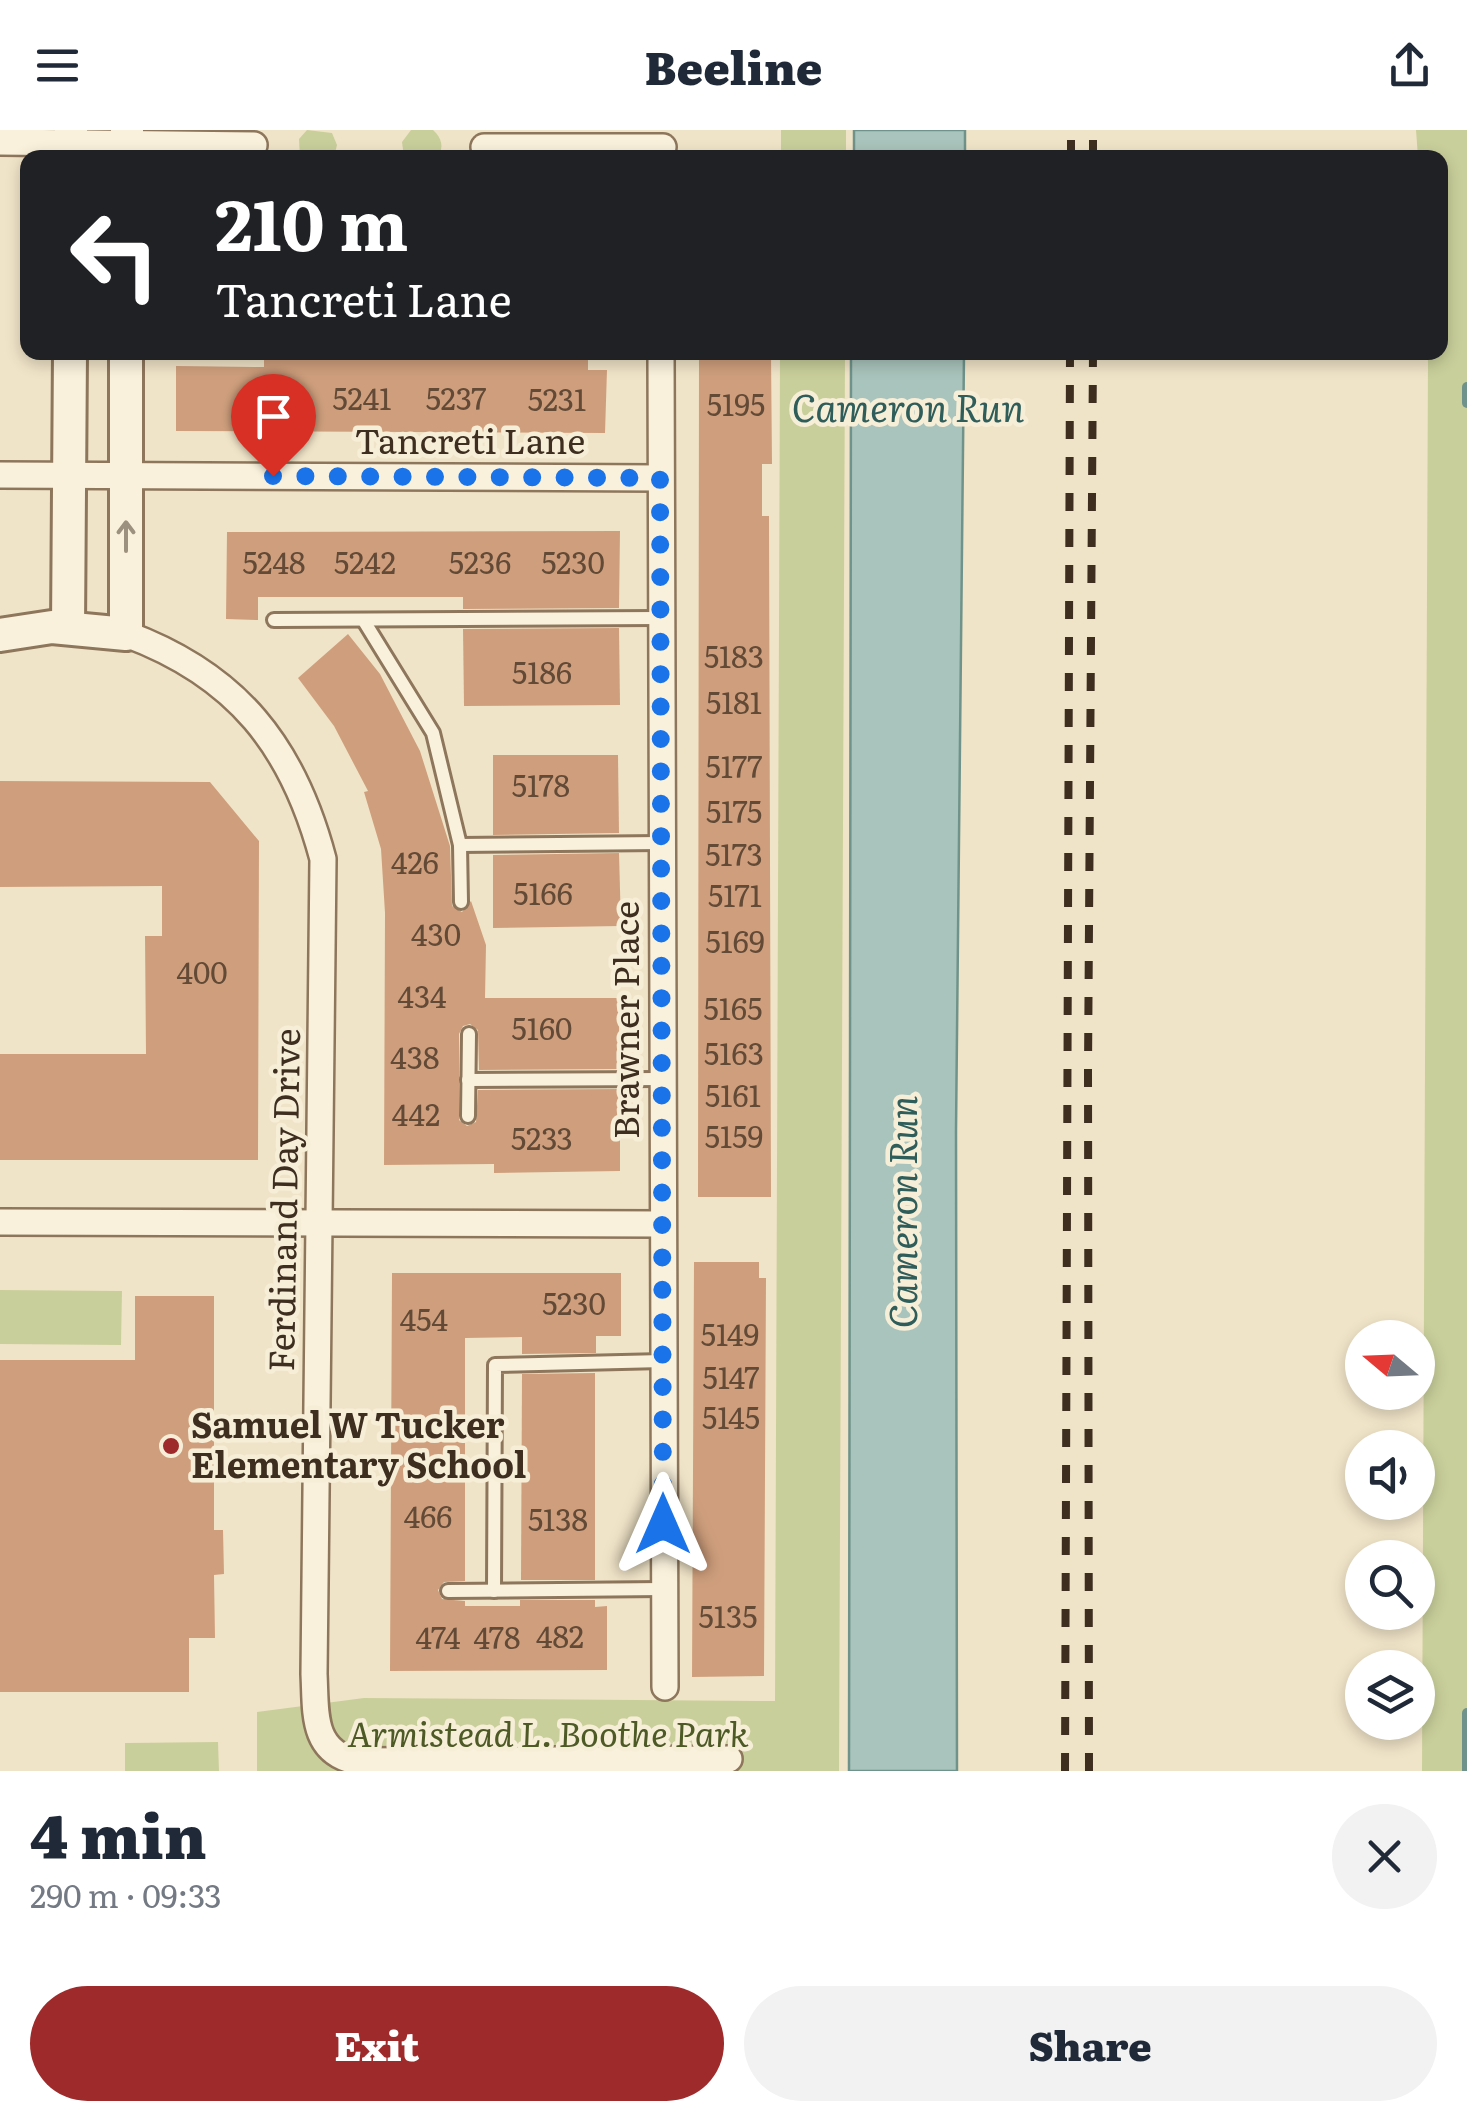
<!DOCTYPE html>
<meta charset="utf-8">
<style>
:root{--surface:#fff;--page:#f2f2f3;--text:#1f2937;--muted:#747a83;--accent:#9e2a2b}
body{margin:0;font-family:Literata,serif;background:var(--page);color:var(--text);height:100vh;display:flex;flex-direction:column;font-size:38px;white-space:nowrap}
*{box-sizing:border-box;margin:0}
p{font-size:32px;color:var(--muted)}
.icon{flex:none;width:55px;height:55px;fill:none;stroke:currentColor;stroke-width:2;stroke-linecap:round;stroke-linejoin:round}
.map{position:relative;height:1641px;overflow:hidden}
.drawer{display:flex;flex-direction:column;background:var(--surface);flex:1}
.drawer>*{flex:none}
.hud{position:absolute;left:20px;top:20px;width:1428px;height:210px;border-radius:20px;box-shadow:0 5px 15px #0003;background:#202124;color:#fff;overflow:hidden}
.needle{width:65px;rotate:289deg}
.tools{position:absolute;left:1345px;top:1190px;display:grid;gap:20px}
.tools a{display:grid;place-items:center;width:90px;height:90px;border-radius:50%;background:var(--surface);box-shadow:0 5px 15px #0003;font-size:50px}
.pin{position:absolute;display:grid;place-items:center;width:85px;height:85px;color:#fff;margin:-102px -42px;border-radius:50% 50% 50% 0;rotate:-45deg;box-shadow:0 0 10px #0007}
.pin .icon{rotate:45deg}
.me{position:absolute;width:110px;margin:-55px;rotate:0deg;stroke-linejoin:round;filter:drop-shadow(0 0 8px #0008)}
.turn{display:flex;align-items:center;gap:35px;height:210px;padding:0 30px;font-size:45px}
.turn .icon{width:130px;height:130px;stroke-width:2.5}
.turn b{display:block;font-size:70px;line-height:85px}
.round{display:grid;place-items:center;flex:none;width:105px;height:105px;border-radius:52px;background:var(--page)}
.summary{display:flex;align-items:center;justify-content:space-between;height:170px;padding:0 30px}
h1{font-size:60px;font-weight:800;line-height:75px}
.action{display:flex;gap:20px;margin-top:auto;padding:20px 30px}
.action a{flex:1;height:115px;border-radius:60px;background:var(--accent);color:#fff;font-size:40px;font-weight:800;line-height:115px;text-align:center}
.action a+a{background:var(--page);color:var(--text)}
header{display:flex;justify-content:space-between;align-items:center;height:130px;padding:0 30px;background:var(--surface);font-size:45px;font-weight:800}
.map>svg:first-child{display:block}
.green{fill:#c9cf9b}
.water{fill:#a9c4bc;stroke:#6f938a;stroke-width:2.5}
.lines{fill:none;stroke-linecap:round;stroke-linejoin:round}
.stream{stroke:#6f938a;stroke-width:10}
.building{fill:#cf9f7d}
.service-casing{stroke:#8d765c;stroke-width:18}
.minor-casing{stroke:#8d765c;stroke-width:30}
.tertiary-casing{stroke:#8d765c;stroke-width:38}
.service{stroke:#faf1dc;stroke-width:12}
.minor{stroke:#faf1dc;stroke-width:25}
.tertiary{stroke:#faf1dc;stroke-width:32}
.rail{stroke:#3d2e20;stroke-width:8;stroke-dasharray:18 18;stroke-linecap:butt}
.oneway{stroke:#9c907e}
.route{stroke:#1a73e8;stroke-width:18;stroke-dasharray:0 32.4}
.poi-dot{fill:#9e2a2b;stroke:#f7eed8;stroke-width:4}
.labels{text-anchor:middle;stroke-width:9;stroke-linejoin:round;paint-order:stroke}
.number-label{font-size:30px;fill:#624a37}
.street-label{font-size:35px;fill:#3d2e20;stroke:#f7eed8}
.poi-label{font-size:35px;font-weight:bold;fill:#3d2e20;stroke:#f7eed8;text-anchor:start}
.park-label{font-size:35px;font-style:italic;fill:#4d5a26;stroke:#f7eed8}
.water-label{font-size:38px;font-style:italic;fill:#2f5d5a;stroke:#f7eed8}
</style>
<header><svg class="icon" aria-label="menu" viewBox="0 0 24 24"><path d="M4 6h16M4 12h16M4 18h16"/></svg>Beeline<svg class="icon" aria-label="share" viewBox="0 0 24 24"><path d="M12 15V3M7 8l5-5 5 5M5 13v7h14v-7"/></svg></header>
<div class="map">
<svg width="1467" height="1641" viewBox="0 0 1467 1641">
<rect width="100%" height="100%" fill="#f0e4c8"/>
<g class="green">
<polygon points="307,0 332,3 337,15 334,27 300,27 299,9"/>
<path d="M411,0h22c9,8 11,17 5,27h-34l-2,-15z"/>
<rect x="781" y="0" width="65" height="27"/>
<polygon points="1416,0 1467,0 1467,1641 1422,1641 1428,223 1440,222 1440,28 1418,27"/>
<polygon points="780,223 845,223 839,1641 257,1641 257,1582 364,1568 775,1571"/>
<polygon points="0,1160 122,1161 121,1215 0,1214"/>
<polygon points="218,1612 219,1641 125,1641 125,1613"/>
</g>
<g class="water">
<rect x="854" y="0" width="111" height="27"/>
<polygon points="851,223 964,223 956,1001 957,1641 849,1641"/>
</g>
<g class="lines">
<g class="stream">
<polyline points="1467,257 1467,273"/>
<polyline points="1467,1641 1467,1583"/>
</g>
</g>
<g class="building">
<polygon points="699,222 771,224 772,334 762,334 762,386 769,386 771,1067 698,1067"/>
<polygon points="264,223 588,224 588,240 607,240 605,303 176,301 176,236 264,237"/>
<polygon points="620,401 619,478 463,479 463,467 258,467 258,490 226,489 227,402"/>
<polygon points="619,498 620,575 464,576 463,499"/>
<polygon points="348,504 380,544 420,621 450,716 452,776 462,782 471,771 486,815 485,868 619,868 619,939 479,940 478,900 470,894 463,896 459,904 459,990 467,996 476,992 478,960 620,959 620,1041 494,1043 494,1034 384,1035 385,783 381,719 364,662 368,661 334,596 298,548"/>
<polygon points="493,625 618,625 619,703 493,705"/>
<polygon points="0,651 210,652 259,711 258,1030 0,1030 0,924 146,924 145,806 162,806 162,756 0,757"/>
<polygon points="619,723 621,796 493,798 493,725"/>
<polygon points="694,1132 759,1132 759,1148 766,1148 764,1546 692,1547"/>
<polygon points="392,1143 621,1143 621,1206 596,1206 596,1223 522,1224 522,1207 465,1208 465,1451 444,1452 438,1460 442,1469 465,1471 465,1476 520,1476 520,1470 595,1470 595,1477 607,1476 607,1540 390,1541"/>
<polygon points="135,1166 214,1166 214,1400 223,1400 224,1444 214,1445 215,1508 189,1508 189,1562 0,1562 0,1230 135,1230"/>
<polygon points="595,1243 595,1450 521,1450 522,1244"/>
</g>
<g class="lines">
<defs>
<g id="service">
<polyline points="274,490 660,488"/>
<polyline points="364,491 433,603 460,715 461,772"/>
<polyline points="460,715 661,713"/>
<polyline points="468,950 662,949"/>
<polyline points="468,986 469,904"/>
<polyline points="448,1461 663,1459"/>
<polyline points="494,1461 495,1235 663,1231"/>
</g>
<g id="minor">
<polyline points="0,12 254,15"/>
<polyline points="484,17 663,17"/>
<polyline points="661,222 665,1557"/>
<polyline points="0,345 660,348"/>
<path d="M126,504c111,41 167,112 197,225l-9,815c2,37 -3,77 41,87l374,-2"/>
<polyline points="0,1092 662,1094"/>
</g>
<g id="tertiary">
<polyline points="71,28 71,0"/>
<polyline points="127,28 127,0"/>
<polyline points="68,498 70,222"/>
<polyline points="0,505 52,497 126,504 126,222"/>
</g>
</defs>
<use href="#service" class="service-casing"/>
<use href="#minor" class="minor-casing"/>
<use href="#tertiary" class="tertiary-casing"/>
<use href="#service" class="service"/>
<use href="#minor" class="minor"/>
<use href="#tertiary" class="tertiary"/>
<g class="rail">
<polyline points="1071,28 1071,0"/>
<polyline points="1093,28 1093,0"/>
<polyline points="1065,1641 1070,222"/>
<polyline points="1089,1641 1088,939 1093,222"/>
</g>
</g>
<defs><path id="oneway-shaft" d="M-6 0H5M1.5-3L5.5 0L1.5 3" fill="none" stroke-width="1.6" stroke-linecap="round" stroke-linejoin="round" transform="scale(2.5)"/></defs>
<use class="oneway" href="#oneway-shaft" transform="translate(126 406) rotate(-90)"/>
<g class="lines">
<polyline class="route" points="273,346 660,348 663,1394"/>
</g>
<circle class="poi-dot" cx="171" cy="1316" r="10"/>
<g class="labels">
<g class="number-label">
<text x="362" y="280">5241</text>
<text x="456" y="280">5237</text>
<text x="557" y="281">5231</text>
<text x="736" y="286">5195</text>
<text x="274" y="444">5248</text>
<text x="365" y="444">5242</text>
<text x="480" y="444">5236</text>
<text x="573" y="444">5230</text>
<text x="734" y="538">5183</text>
<text x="542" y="554">5186</text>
<text x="734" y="584">5181</text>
<text x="734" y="648">5177</text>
<text x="541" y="667">5178</text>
<text x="734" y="693">5175</text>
<text x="734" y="736">5173</text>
<text x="415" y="744">426</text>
<text x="543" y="775">5166</text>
<text x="735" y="777">5171</text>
<text x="436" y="816">430</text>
<text x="735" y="823">5169</text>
<text x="202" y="854">400</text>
<text x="422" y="878">434</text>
<text x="733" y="890">5165</text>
<text x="542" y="910">5160</text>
<text x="734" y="935">5163</text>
<text x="415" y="939">438</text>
<text x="733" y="977">5161</text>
<text x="416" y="996">442</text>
<text x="734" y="1018">5159</text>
<text x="542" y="1020">5233</text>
<text x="574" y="1185">5230</text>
<text x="424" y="1201">454</text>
<text x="730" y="1216">5149</text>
<text x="731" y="1259">5147</text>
<text x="731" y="1299">5145</text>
<text x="428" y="1398">466</text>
<text x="558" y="1401">5138</text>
<text x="728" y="1498">5135</text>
<text x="560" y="1518">482</text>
<text x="438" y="1519">474</text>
<text x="497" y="1519">478</text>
</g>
<g class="street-label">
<text x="470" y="324">Tancreti Lane</text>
<text transform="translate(627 890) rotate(-90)" y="12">Brawner Place</text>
<text transform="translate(285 1070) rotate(-89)" y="12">Ferdinand Day Drive</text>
</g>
<g class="poi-label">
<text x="191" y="1308">Samuel W Tucker<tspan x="191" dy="40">Elementary School</tspan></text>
</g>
<g class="park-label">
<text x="548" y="1617">Armistead L. Boothe Park</text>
</g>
<g class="water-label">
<text x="908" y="292">Cameron Run</text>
<text transform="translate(904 1082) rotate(-90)" y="13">Cameron Run</text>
</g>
</g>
</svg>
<div class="tools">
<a><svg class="needle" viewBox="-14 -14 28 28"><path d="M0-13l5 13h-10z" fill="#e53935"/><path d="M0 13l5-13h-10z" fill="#747a83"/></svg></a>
<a><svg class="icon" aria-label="sound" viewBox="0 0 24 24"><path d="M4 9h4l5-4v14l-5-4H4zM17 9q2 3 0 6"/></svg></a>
<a><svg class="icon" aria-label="search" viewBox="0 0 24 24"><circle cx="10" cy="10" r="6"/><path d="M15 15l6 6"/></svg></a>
<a><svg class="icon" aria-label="layers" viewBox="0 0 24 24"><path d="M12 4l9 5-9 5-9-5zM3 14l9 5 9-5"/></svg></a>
</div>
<div class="pin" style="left:273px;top:346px;background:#d93025"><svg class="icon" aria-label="arrive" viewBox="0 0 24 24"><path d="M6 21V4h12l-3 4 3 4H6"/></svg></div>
<svg class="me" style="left:663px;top:1394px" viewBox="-20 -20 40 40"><path d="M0-17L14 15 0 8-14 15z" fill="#1a73e8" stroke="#fff" stroke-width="4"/></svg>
<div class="hud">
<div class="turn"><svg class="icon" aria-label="left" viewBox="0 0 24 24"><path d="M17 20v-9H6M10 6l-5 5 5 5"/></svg><div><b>210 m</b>Tancreti Lane</div></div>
</div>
</div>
<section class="drawer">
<div class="summary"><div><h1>4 min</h1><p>290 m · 09:33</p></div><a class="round"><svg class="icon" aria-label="close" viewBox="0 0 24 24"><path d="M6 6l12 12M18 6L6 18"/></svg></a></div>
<div class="action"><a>Exit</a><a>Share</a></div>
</section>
